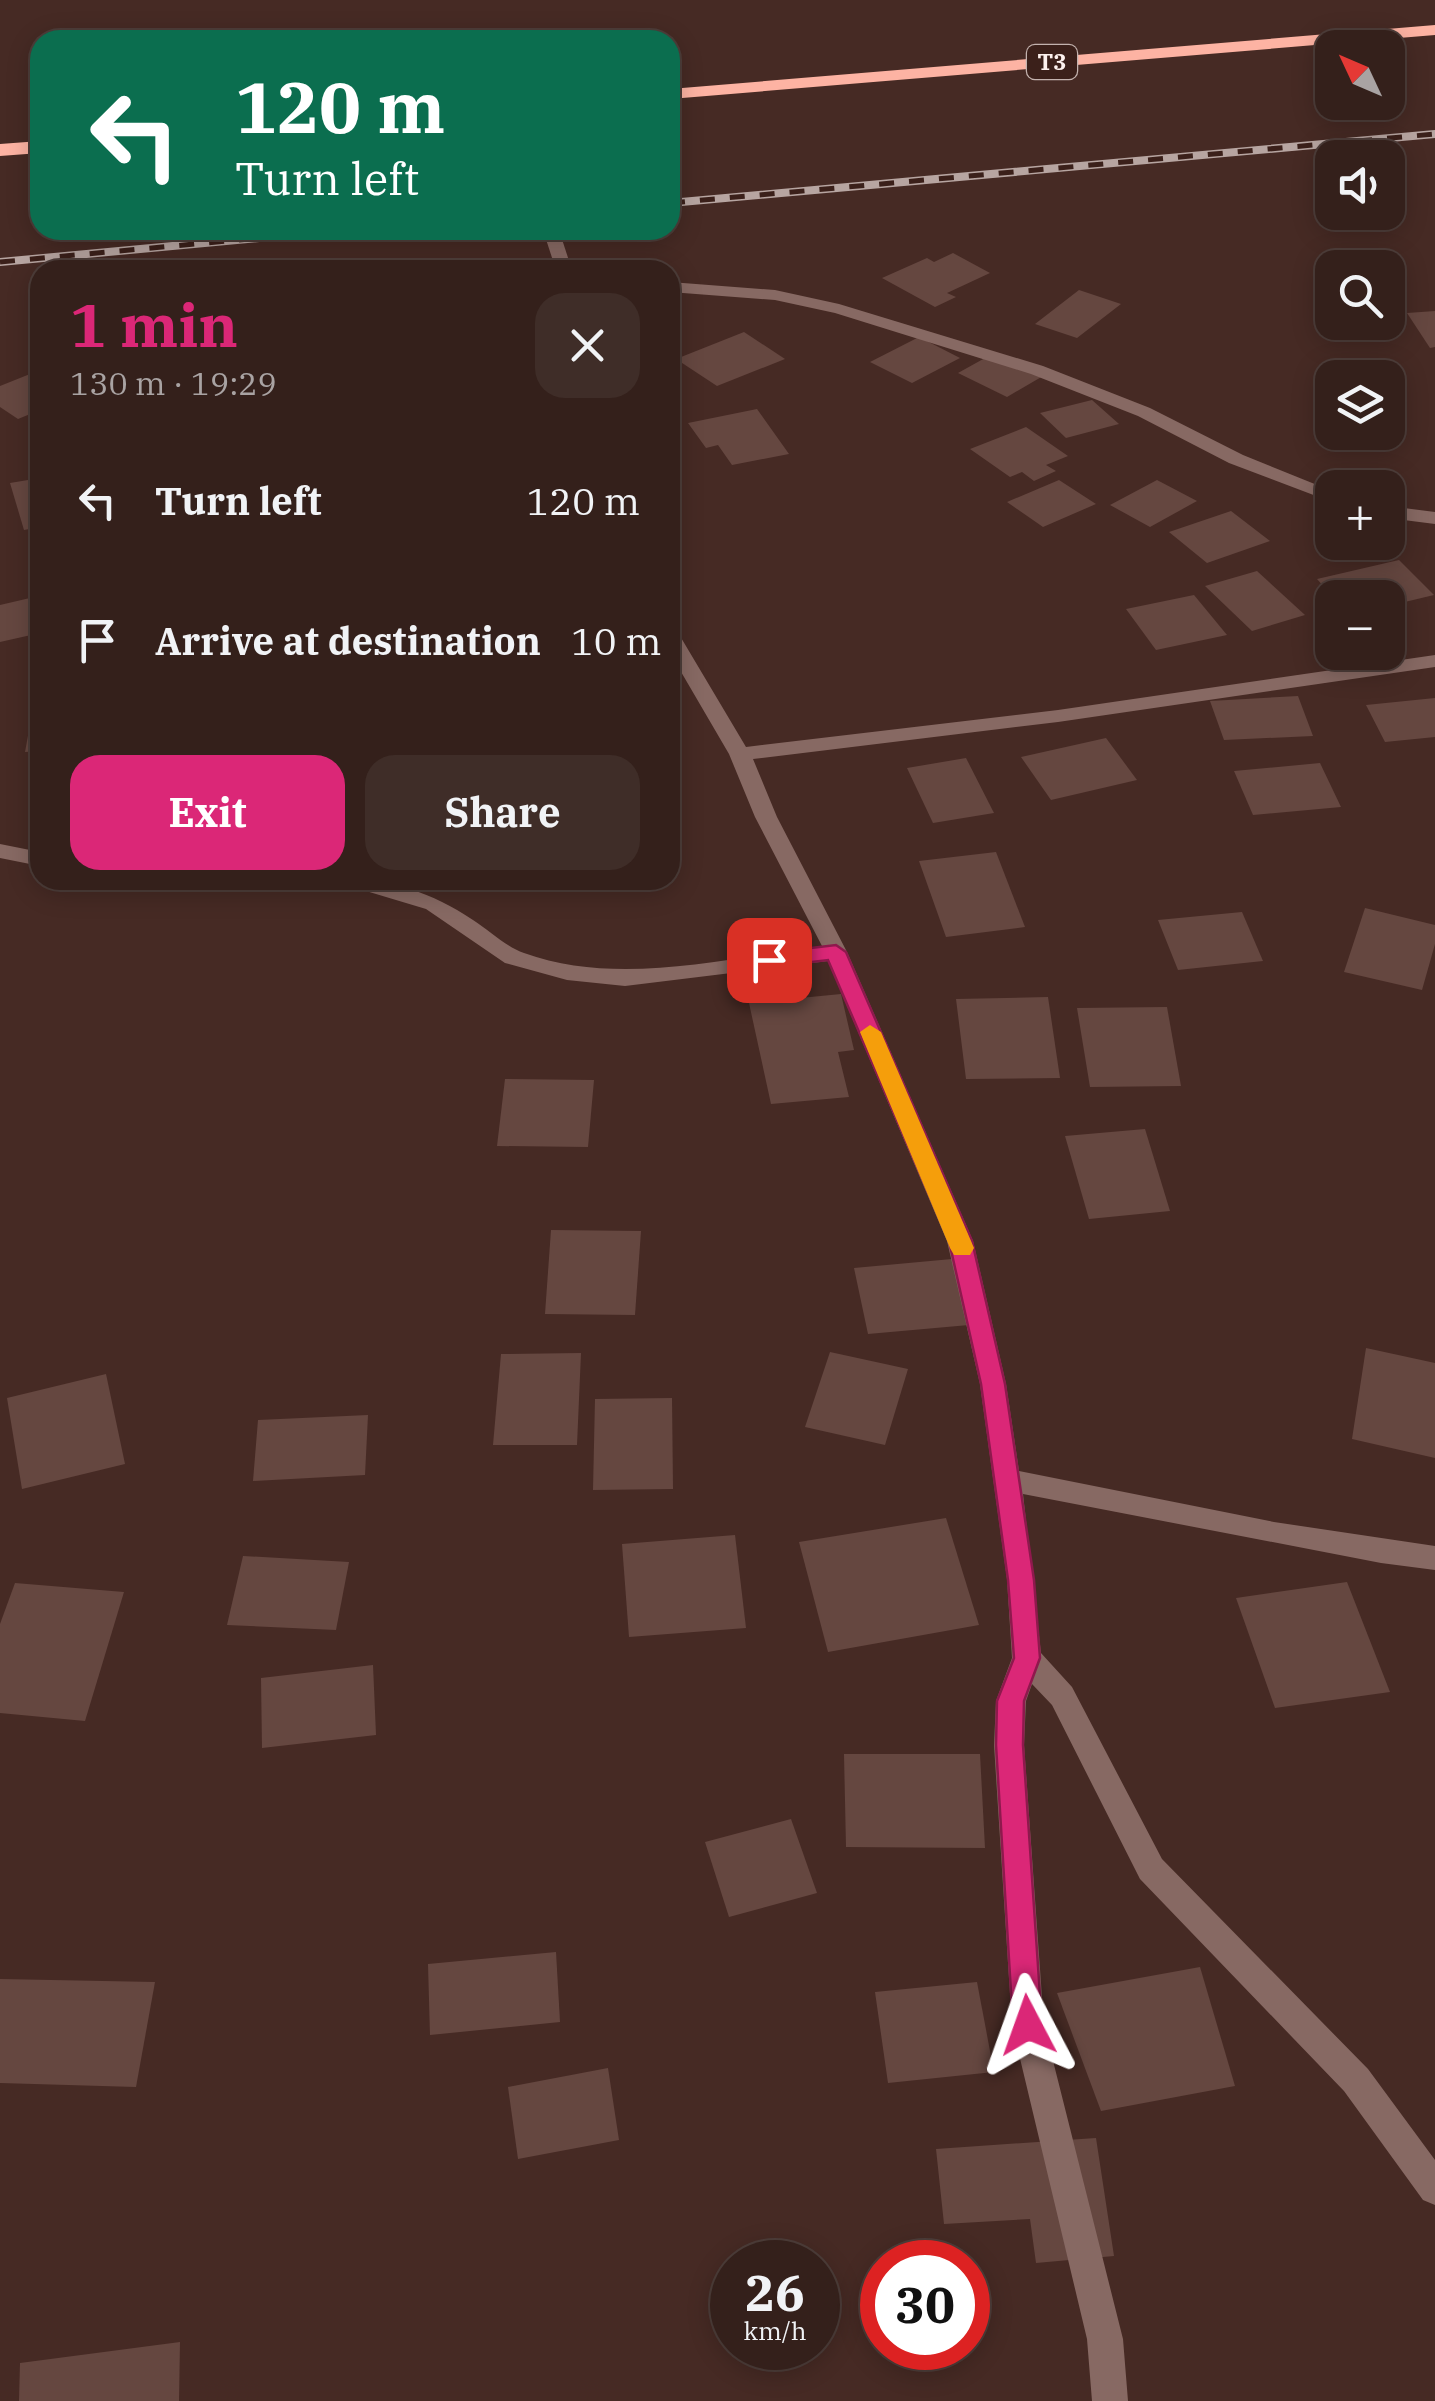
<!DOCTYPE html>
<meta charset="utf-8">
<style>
:root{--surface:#34201b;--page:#3f2d28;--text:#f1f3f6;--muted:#a9a3a3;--line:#4e3e3a;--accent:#db2777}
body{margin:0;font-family:"IBM Plex Serif",serif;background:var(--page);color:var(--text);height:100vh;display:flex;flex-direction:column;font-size:38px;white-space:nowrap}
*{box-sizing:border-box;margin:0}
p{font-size:32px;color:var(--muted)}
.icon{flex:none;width:55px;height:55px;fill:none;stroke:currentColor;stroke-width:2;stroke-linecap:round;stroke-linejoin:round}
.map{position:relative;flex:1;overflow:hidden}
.side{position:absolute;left:30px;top:260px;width:650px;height:630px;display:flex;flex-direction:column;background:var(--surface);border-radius:30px;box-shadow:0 5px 25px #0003,0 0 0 2px var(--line)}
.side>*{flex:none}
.banner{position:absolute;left:30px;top:30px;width:650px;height:210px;border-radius:30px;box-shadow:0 5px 25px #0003,0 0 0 2px var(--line);background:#0b6e4f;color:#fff;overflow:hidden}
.needle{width:65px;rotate:314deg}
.controls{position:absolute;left:1315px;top:30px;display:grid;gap:20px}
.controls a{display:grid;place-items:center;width:90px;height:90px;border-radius:20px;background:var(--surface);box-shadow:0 5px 25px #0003,0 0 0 2px var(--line);font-size:50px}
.speed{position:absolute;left:710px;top:2240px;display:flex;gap:20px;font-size:50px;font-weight:700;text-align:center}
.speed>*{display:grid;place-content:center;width:130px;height:130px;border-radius:50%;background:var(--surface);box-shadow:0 5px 25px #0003,0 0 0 2px var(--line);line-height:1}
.speed small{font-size:25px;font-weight:400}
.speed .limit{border:15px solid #d22;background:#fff;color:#111}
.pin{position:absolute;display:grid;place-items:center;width:85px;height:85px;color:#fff;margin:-42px;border-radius:20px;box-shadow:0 5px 15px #0006}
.me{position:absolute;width:110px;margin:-55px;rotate:356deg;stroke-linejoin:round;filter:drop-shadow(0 0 8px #0008)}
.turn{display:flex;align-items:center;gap:35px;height:210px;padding:0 40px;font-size:45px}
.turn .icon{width:130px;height:130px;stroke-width:2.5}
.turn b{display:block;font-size:70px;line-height:85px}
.round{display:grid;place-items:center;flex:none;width:105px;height:105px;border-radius:30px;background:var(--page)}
.overview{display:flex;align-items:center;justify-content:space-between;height:170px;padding:0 40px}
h1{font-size:60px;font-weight:800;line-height:75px;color:var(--accent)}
.button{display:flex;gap:20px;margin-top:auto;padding:20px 40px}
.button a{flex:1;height:115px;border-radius:30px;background:var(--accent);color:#fff;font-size:40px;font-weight:800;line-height:115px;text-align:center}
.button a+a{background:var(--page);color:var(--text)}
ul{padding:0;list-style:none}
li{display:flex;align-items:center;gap:30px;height:140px;padding:0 40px}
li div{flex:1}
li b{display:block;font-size:38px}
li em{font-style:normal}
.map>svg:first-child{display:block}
.building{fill:#654740}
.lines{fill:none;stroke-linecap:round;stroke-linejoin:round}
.minor{fill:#876963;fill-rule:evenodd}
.highway{fill:#fdb3a3;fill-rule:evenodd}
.rail-casing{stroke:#b7a5a1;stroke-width:8}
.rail{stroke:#3b201a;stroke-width:5;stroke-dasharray:15;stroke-linecap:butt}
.route{fill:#db2777;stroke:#8e194d;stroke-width:2.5}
.slow{fill:#f59e0b}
.labels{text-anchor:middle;stroke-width:10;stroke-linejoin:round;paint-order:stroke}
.shield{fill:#3b201a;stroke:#c3b2ae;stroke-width:2.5}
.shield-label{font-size:22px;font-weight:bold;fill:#fdf1ee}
</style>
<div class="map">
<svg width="1435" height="2401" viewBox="0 0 1435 2401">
<rect width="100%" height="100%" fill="#462a24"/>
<g class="building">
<polygon points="953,253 990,273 947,293 956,297 935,307 882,278 927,258 934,262"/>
<polygon points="1079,290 1121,304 1077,338 1035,324"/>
<polygon points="1435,311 1435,347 1430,348 1407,313"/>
<polygon points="744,332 785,359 717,386 676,359"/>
<polygon points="919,337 960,358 912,383 870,362"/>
<polygon points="994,353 1043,376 1007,397 958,373"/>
<polygon points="40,370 40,410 18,419 0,407 0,386"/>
<polygon points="1092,400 1119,424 1066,438 1040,413"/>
<polygon points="757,409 789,454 732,465 718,445 706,448 688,423"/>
<polygon points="1026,427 1068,456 1046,465 1056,471 1034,481 1022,472 1010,477 970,449"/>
<polygon points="40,478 40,527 24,530 10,483"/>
<polygon points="1059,480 1096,504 1043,527 1007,502"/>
<polygon points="1157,480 1197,501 1150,527 1110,505"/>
<polygon points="1231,511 1270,541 1207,563 1169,532"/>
<polygon points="1399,560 1434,595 1388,606 1388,598 1334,598 1317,579"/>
<polygon points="1257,571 1305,615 1252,631 1205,586"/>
<polygon points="1194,595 1227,635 1156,650 1126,609"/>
<polygon points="30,598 40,633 0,642 0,605"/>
<polygon points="1298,696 1313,736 1224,740 1210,701"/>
<polygon points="1435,698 1435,737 1385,742 1366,705"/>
<polygon points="32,714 40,714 40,751 25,752"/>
<polygon points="1106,738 1137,780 1051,800 1021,757"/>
<polygon points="966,758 994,813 933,823 907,768"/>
<polygon points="1320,763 1341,807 1253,815 1234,771"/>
<polygon points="996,852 1025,927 946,937 919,861"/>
<polygon points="1365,908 1435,925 1435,944 1422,990 1344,972"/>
<polygon points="1242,912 1263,961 1178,970 1158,920"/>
<polygon points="841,994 854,1050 838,1052 849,1097 771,1104 749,1003"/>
<polygon points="1048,997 1060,1078 966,1079 956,999"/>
<polygon points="1167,1007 1181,1086 1090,1087 1077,1008"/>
<polygon points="505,1079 594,1080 588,1147 497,1146"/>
<polygon points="1145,1129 1170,1211 1089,1219 1065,1136"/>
<polygon points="551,1230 641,1231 635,1315 545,1314"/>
<polygon points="952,1259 969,1325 868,1334 854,1268"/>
<polygon points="1366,1348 1435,1363 1435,1458 1352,1439"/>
<polygon points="830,1352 908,1369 885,1445 805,1427"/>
<polygon points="581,1353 577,1445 493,1445 501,1354"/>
<polygon points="106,1374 125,1464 22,1489 7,1398"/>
<polygon points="672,1398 673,1489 593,1490 595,1399"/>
<polygon points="368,1415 365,1475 253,1481 258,1420"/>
<polygon points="946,1518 979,1625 828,1652 799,1542"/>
<polygon points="735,1535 746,1628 629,1637 622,1544"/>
<polygon points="243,1556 349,1562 336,1630 227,1625"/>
<polygon points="1347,1582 1390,1692 1275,1708 1236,1598"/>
<polygon points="15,1583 124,1592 85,1721 0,1713 0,1624"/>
<polygon points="373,1665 376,1735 262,1748 261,1678"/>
<polygon points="844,1754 980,1754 985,1848 846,1847"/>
<polygon points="791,1819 817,1893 729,1917 705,1842"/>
<polygon points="556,1952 560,2022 430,2035 428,1964"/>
<polygon points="1200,1967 1235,2086 1101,2111 1057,1993"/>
<polygon points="0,1979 155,1982 136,2087 0,2083"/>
<polygon points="977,1982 994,2072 888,2083 875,1992"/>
<polygon points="608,2068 619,2140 518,2159 508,2087"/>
<polygon points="1096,2138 1114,2256 1036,2263 1030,2219 944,2224 936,2149"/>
<polygon points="180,2342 179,2401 19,2401 20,2363"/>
</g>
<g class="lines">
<g class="minor">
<polygon points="543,230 559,230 572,270 556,270"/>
<polygon points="670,282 775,290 839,304 1043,366 1150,408 1243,455 1332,491 1332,502 1229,463 1138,416 1031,374 835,313 775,300 670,292"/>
<polygon points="1388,506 1435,512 1435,524 1388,518"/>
<path d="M670,630l10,6 66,111 312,-37 377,-55v12l-377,55 -305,37 24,58 70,135 126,289 33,143 13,87 255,51 161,24v24l-54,-7 -358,-69 18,159 31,34 90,172 206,210 67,91v45l-12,-5 -79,-109 -204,-212 -88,-174 -20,-21 -6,17 -2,44 20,280 79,314 5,62h-36l-5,-62 -75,-314 -18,-280 2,-44 16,-43 -5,-79 -27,-195 -33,-143 -119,-280 -203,25 -58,-6 -62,-17 -79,-54 -80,-24 -3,-5c48,0 89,12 130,40 16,10 33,27 51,33 94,34 202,5 298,-7l-67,-129 -26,-63 -59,-101z"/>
<polygon points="0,844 40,852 40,866 0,858"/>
</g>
<g class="highway">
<polygon points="1435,25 1435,35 670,99 670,89"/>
<polygon points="40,141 40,153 0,156 0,144"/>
</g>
<defs>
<g id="rail">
<polyline points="670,203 1435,134"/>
<polyline points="0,262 346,230"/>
</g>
</defs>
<use href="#rail" class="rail-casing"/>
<use href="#rail" class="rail"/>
</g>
<polygon class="route" points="836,945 846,952 972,1241 1005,1384 1034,1580 1040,1658 1024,1701 1023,1745 1042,2025 1038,2035 1028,2039 1017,2035 1013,2025 996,1745 997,1701 1014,1658 1008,1580 981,1384 949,1241 828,960 769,967 758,960 769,953"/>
<polygon class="slow" points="870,1025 881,1032 974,1248 970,1255 954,1255 950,1248 860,1032"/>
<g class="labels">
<rect class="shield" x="1027" y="45" width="50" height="34" rx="8"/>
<g class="shield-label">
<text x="1052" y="70">T3</text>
</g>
</g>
</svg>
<div class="controls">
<a><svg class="needle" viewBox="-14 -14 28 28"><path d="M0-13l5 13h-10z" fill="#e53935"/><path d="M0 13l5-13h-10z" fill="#a9a3a3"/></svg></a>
<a><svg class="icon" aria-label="sound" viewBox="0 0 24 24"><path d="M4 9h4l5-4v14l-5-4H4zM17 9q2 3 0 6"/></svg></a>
<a><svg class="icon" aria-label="search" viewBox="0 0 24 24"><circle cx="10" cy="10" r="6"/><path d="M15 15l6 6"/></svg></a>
<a><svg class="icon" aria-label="layers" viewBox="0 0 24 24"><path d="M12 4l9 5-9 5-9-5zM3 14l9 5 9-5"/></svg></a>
<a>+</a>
<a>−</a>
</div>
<div class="speed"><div>26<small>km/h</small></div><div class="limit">30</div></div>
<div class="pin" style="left:769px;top:960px;background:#d93025"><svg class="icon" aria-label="arrive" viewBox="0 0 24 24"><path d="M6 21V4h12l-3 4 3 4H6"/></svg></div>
<svg class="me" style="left:1028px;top:2025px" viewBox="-20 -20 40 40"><path d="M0-17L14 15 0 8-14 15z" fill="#db2777" stroke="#fff" stroke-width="4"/></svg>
<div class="banner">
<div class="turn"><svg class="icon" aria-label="left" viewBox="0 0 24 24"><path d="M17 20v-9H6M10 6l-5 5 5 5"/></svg><div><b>120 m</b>Turn left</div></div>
</div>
<section class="side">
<div class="overview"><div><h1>1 min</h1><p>130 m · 19:29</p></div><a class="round"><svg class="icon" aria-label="close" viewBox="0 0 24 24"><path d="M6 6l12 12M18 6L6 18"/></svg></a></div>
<ul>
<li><svg class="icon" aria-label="left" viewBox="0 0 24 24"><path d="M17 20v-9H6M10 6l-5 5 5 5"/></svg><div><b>Turn left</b></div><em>120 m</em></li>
<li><svg class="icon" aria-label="arrive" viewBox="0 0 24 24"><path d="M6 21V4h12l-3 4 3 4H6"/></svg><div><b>Arrive at destination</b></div><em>10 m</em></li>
</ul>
<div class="button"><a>Exit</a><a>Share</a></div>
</section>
</div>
